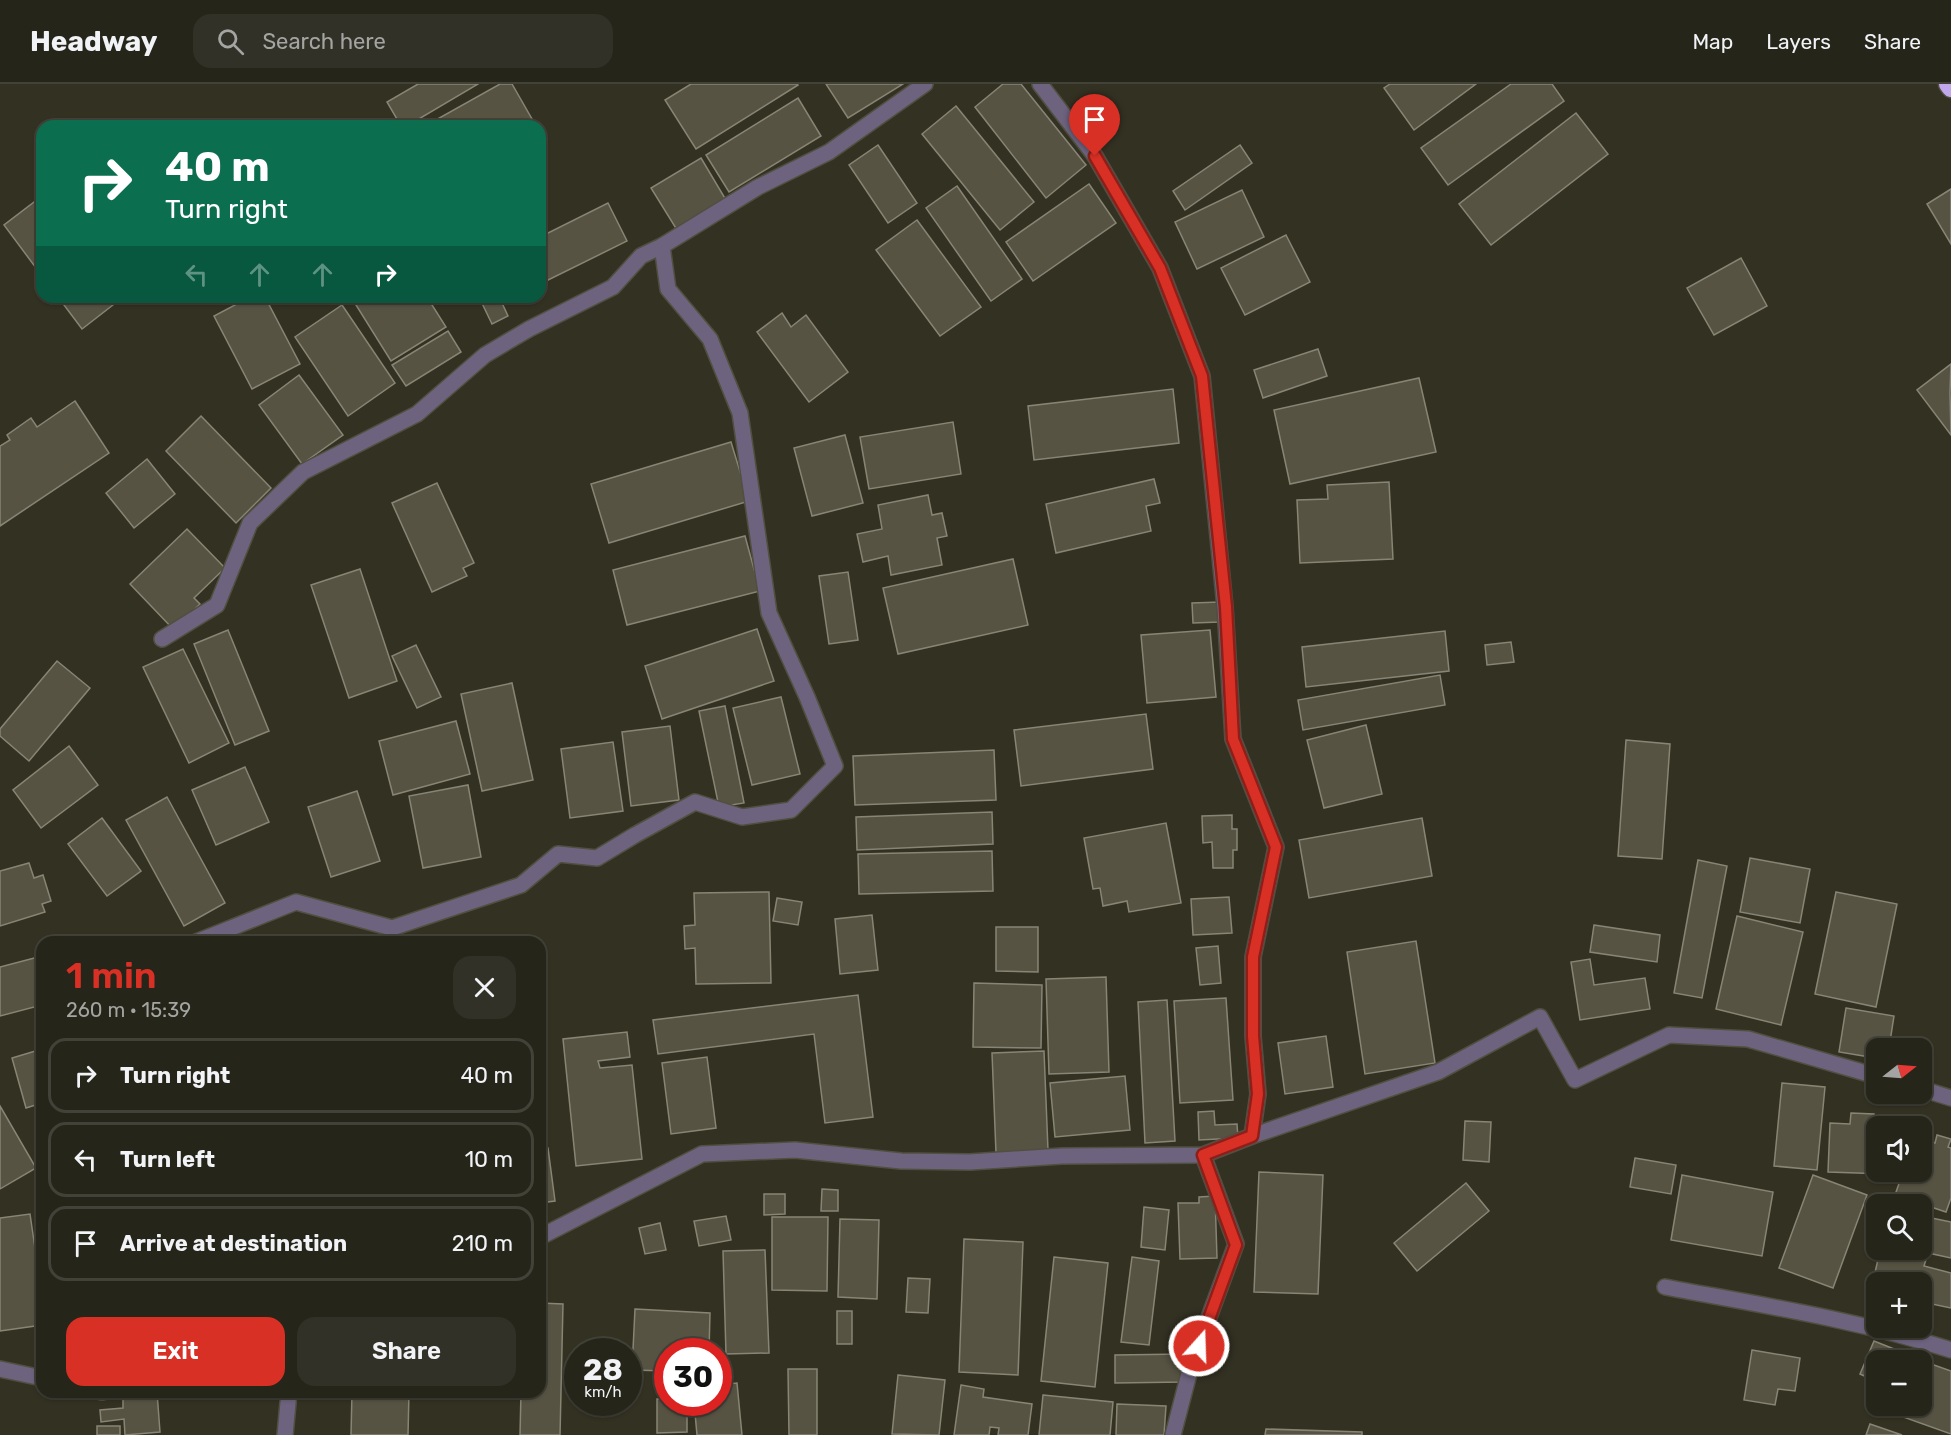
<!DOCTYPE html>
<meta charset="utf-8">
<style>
:root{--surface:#26251a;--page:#323127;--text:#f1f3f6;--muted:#a4a5a2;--line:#424239;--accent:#d93025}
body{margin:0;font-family:Rubik,sans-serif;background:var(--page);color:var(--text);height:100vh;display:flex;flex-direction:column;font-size:22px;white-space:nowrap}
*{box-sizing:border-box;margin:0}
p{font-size:20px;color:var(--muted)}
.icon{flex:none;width:33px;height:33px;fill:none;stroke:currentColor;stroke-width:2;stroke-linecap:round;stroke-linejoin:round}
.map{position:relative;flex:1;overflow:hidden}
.sheet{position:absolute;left:36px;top:852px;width:510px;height:462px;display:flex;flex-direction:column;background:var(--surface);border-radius:18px;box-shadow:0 2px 4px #0004,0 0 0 2px var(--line)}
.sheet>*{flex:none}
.guide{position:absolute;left:36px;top:36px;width:510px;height:183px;border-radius:18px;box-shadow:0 2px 4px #0004,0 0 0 2px var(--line);background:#0b6e4f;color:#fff;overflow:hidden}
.needle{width:39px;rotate:73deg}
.controls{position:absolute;left:1866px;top:954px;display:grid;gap:12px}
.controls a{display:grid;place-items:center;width:66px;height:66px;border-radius:12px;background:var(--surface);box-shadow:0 2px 4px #0004,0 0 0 2px var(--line);font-size:30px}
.speed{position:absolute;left:564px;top:1254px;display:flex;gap:12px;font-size:30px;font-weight:700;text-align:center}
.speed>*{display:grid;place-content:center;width:78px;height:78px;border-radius:50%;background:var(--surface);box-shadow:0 2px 4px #0004,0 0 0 2px var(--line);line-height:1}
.speed small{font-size:15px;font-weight:400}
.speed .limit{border:9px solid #d22;background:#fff;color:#111}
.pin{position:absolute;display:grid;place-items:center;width:51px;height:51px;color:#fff;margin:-62px -26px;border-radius:50% 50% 50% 0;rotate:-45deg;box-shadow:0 0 6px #0007}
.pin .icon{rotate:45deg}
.me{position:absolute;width:66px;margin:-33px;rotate:20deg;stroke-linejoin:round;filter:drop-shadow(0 0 4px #0008)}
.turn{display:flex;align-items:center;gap:21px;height:126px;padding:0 30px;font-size:27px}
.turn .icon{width:78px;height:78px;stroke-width:2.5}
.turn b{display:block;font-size:42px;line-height:51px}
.lanes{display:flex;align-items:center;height:57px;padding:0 30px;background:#0003;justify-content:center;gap:30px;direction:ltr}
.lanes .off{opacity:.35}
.round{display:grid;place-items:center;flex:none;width:63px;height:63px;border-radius:18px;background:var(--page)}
.overview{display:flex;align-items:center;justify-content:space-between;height:102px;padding:0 30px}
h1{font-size:36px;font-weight:600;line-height:45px;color:var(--accent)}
.action{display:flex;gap:12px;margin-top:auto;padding:12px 30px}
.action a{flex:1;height:69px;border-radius:18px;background:var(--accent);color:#fff;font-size:24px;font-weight:600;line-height:69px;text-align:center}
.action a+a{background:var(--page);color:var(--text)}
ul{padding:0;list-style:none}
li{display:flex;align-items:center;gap:18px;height:75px;margin:0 12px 9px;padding:0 18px;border:3px solid var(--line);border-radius:18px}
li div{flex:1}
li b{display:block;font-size:22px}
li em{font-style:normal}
header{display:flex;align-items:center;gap:36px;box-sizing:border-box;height:84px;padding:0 30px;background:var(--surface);border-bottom:2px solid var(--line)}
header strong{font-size:28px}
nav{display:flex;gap:33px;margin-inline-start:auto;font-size:21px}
.search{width:420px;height:54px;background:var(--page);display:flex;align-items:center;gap:15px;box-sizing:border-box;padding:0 21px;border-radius:18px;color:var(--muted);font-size:22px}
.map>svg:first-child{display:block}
.building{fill:#565343;stroke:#888575;stroke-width:1.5}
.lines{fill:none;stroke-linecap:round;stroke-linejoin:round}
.street-casing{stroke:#504f40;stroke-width:18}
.highway-casing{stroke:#504f40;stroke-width:21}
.street{stroke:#6d637f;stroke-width:15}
.highway{stroke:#c1a7ec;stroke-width:18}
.route-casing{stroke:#8d1f18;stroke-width:15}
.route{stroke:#d93025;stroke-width:10}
</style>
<header>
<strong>Headway</strong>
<div class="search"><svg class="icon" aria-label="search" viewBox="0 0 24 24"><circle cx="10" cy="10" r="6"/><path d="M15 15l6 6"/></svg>Search here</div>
<nav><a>Map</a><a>Layers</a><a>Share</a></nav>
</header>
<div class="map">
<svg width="1951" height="1351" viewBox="0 0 1951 1351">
<rect width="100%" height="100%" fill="#333122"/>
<g class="building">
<polygon points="418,0 478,0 407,42 401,42 387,18"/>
<polygon points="500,0 512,0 536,42 425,42"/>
<polygon points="691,0 797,0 798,1 696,65 665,16"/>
<polygon points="826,0 903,0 848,34"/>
<polygon points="1003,0 1021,0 1086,81 1046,114 975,23"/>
<polygon points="1390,0 1476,0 1414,46 1384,4"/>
<polygon points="1511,0 1552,0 1564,17 1448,101 1421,64"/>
<polygon points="798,14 821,52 729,108 706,71"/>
<polygon points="956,22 1034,118 1000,146 922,50"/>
<polygon points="1576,29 1608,70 1491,161 1459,120"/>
<polygon points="878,61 917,119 888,139 849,81"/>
<polygon points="1240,61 1252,79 1185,126 1173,107"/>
<polygon points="701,74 726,116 677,146 651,104"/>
<polygon points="1089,100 1116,139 1033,197 1006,158"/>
<polygon points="957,102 1022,195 991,217 926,124"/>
<polygon points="1951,105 1951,160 1927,120"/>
<polygon points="1242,106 1264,153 1197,185 1175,138"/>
<polygon points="42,112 42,192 4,141"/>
<polygon points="608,119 627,157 540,200 540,153"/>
<polygon points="917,136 981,223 940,252 876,166"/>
<polygon points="1286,151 1310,198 1245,231 1221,184"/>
<polygon points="1741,174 1767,222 1714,251 1687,204"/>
<polygon points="58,213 121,213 122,214 82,245"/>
<polygon points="250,213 265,213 300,280 252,305 214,232"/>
<polygon points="351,213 427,213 446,243 391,277"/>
<polygon points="479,213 515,213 502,219 508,232 492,240"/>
<polygon points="342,221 395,299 348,332 295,253"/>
<polygon points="782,229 791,243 806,231 848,288 809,318 757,248"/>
<polygon points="448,247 461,268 406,302 392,281"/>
<polygon points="1318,265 1327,292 1263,314 1254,286"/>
<polygon points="1951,280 1950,309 1951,351 1917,306"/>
<polygon points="299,291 343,351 302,380 259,321"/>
<polygon points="1419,294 1436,368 1290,400 1274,326"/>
<polygon points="1173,305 1179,359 1034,376 1028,322"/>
<polygon points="75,317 109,369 0,442 0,362 10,356 7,351 31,334 37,343"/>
<polygon points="201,332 271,404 236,439 166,367"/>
<polygon points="953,338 961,390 869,405 860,353"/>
<polygon points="845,351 863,419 812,432 794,364"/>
<polygon points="731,358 749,417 609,459 591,400"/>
<polygon points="147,375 175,410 134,444 106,409"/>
<polygon points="1154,395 1160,419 1146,422 1151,447 1056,469 1046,420"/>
<polygon points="1389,398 1393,475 1300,479 1297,416 1328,415 1327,401"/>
<polygon points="437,399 474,479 463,484 467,492 432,508 392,419"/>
<polygon points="928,411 932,431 942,429 947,452 937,454 942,481 891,491 888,472 863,478 857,450 882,445 878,421"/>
<polygon points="187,445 225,484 194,514 200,520 174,546 130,500"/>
<polygon points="745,452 760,507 627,541 613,486"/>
<polygon points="1013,475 1028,541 898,570 883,504"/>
<polygon points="360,485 397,597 349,614 311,501"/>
<polygon points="848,488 858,556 829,560 819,492"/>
<polygon points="1220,518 1220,538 1193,539 1192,519"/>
<polygon points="757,545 774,597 662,635 645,582"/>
<polygon points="228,546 269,647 235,661 194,560"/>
<polygon points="1210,546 1216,613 1147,619 1141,551"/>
<polygon points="1445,547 1449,587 1306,603 1302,563"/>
<polygon points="1511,558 1514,578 1487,581 1485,561"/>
<polygon points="416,561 441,613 417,624 392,572"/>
<polygon points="183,565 229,659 189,679 143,583"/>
<polygon points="57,577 90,604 29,677 0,652 0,645"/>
<polygon points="1440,591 1445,621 1303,646 1298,616"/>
<polygon points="512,599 533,696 482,707 461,610"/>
<polygon points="781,613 800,690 752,701 733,624"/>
<polygon points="725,622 744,719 719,723 699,627"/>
<polygon points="1146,630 1153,685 1021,702 1014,646"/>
<polygon points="456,637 470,690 393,711 379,657"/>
<polygon points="1366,641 1382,710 1324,724 1307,656"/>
<polygon points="670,642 679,716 631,722 622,648"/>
<polygon points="1626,656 1670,660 1662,775 1618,772"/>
<polygon points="613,658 623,727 570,734 561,665"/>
<polygon points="69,662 98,701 41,744 13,706"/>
<polygon points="994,666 996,716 855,721 853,672"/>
<polygon points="245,683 269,738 216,761 192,706"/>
<polygon points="468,701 481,773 423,784 409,712"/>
<polygon points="357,707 380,777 331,793 308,723"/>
<polygon points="167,713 225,819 184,842 126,736"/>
<polygon points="992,728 993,760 857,766 856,733"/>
<polygon points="1232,731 1232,745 1237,745 1237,766 1233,766 1233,784 1213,784 1212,758 1203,759 1202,732"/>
<polygon points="102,734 141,787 107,812 68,760"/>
<polygon points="1422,734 1432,792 1309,814 1299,756"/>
<polygon points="1166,739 1181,819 1129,828 1127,817 1103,822 1100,804 1093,805 1084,754"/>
<polygon points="992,767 993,807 859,810 858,770"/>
<polygon points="1750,774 1810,785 1800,839 1740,828"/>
<polygon points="1698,776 1727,782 1702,914 1674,909"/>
<polygon points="29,779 34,794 43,791 51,817 42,820 45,828 0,842 0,787"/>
<polygon points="769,808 771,899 696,900 695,864 685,865 684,842 695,841 694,809"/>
<polygon points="1836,808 1897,820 1876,923 1815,910"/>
<polygon points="1229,813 1232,849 1193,851 1191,815"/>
<polygon points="777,814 802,818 798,841 773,837"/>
<polygon points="872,831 878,886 840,890 835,835"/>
<polygon points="1737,832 1803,848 1781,941 1716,925"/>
<polygon points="1594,841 1660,851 1657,878 1590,868"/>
<polygon points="996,843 1038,843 1038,888 996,887"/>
<polygon points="1416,857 1435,979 1365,990 1347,868"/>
<polygon points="1218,862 1221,899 1200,901 1196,864"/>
<polygon points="42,872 42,921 0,932 0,883"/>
<polygon points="1590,875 1594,901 1645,894 1650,925 1580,936 1571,878"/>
<polygon points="1106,893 1109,988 1049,990 1046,895"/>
<polygon points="974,899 1042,901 1041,964 973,963"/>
<polygon points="858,911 873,1033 825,1039 814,950 658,970 653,936"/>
<polygon points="1226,914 1233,1016 1180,1019 1174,917"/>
<polygon points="1167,916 1175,1057 1145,1059 1138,918"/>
<polygon points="1846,924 1894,932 1889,964 1876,964 1876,974 1839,968"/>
<polygon points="627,948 630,973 598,977 600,984 632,981 642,1075 576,1082 563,955"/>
<polygon points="1326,952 1333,1003 1285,1010 1278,959"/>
<polygon points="42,965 42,1019 26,1024 12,974"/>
<polygon points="1044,967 1048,1066 996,1069 992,969"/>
<polygon points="707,973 716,1044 671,1050 662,979"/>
<polygon points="1125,992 1130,1046 1055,1053 1050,999"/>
<polygon points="1782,999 1825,1003 1817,1086 1774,1082"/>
<polygon points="540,1004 547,1042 540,1044"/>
<polygon points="0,1022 36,1084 0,1105"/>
<polygon points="1214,1027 1215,1041 1237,1040 1238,1054 1199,1056 1198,1028"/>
<polygon points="1851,1029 1874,1030 1874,1041 1889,1042 1876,1042 1876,1088 1886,1088 1886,1090 1828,1088 1830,1039 1850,1040"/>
<polygon points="1465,1037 1491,1038 1489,1078 1463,1076"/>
<polygon points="1937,1051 1951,1055 1948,1063 1951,1064 1951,1114 1946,1128 1895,1111 1903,1088 1922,1088 1922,1055 1935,1059"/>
<polygon points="548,1064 555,1117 540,1119 540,1065"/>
<polygon points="1635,1074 1676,1081 1671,1110 1630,1103"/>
<polygon points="1259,1088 1323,1091 1318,1210 1254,1208"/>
<polygon points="1682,1091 1773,1108 1762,1172 1671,1156"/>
<polygon points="1813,1091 1867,1111 1833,1204 1779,1184"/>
<polygon points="1466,1099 1489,1127 1417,1187 1394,1159"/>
<polygon points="822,1105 838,1106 838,1127 821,1127"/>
<polygon points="764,1110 785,1110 785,1130 764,1131"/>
<polygon points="1215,1112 1217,1174 1180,1175 1178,1119 1199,1119 1199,1113"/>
<polygon points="1144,1123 1169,1126 1165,1166 1141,1163"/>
<polygon points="30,1130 42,1212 42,1241 0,1247 0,1134"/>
<polygon points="726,1132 731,1156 699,1162 694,1137"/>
<polygon points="1922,1132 1951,1138 1951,1174 1928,1169 1924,1182 1951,1189 1951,1224 1922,1218 1922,1198 1876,1198 1876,1208 1871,1207 1880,1166 1922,1166"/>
<polygon points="772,1133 828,1133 827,1207 772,1206"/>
<polygon points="840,1135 879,1136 877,1215 838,1213"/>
<polygon points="660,1139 666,1166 645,1170 639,1144"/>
<polygon points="964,1155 1023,1158 1018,1291 959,1288"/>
<polygon points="765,1166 769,1269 726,1270 723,1167"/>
<polygon points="1054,1173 1108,1179 1095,1303 1041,1297"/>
<polygon points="1132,1173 1159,1177 1149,1261 1121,1258"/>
<polygon points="908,1194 930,1195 928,1229 906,1228"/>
<polygon points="540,1219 563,1220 560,1351 520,1351 521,1308 540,1308"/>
<polygon points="635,1225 710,1229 709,1268 668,1268 668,1287 632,1286"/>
<rect x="837" y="1227" width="15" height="33"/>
<polygon points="1874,1257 1894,1265 1889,1276 1876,1276 1876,1297 1860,1290"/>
<polygon points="1752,1266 1800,1274 1795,1307 1778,1305 1775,1321 1744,1316"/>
<polygon points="1900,1269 1951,1287 1951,1350 1881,1325 1882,1322 1922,1322 1922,1276 1898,1276"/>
<polygon points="1184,1270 1184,1298 1115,1299 1115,1271"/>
<polygon points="788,1285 817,1285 817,1351 789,1351"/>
<polygon points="898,1291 945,1296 939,1351 892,1350"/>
<polygon points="737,1299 742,1351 697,1351 694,1318 718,1318 718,1301"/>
<polygon points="961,1301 984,1305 983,1313 1032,1320 1028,1351 998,1351 999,1344 990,1343 989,1351 954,1351"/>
<polygon points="157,1308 160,1348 125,1351 124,1335 101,1338 100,1326 123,1324 123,1311"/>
<polygon points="352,1308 409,1308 408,1351 351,1351"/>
<polygon points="1043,1311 1113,1318 1110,1351 1039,1351"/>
<polygon points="657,1315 668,1315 668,1318 687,1318 687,1348 657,1349"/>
<polygon points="1117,1320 1166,1322 1164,1351 1116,1351"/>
<polygon points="1870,1340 1902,1351 1866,1351"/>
<rect x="97" y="1342" width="23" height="9"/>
<polygon points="1266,1345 1362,1348 1362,1351 1265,1351"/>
</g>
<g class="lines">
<defs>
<g id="street">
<polyline points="1040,0 1095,72 1160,184 1202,292 1225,523 1233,655 1276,763 1253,873 1253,952 1258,1010 1252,1052"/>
<polyline points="162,555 217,521 250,439 303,388 417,330 485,271 529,245 613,203 641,172 662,162 758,103 829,68 925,0"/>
<polyline points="196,858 296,818 392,844 521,801 558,770 597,774 635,751 695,718 742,733 791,726 835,682 807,613 769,529 740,329 710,255 668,205 662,162"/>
<polyline points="1922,1005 1951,1014"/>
<polyline points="540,1153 702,1070 795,1066 901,1077 970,1078 1062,1072 1203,1071 1252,1052 1438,988 1540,933 1575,996 1669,951 1748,955 1876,992"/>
<path d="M1665,1203c96,18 193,33 286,63"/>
<polyline points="0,1285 42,1294"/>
<polyline points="101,1308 103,1308"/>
<polyline points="285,1351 289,1308"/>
<polyline points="1173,1351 1191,1282 1236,1160 1203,1071"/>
</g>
<polyline id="highway" points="1948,0 1951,4"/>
</defs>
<use href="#street" class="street-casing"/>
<use href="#highway" class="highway-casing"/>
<use href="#street" class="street"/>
<use href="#highway" class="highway"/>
</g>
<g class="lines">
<defs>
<polyline id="route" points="1095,72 1160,184 1202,292 1226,523 1233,655 1276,763 1253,873 1253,952 1258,1010 1252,1052 1203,1071 1236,1161 1199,1262"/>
</defs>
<use href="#route" class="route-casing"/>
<use href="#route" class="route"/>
</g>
</svg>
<div class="controls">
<a><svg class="needle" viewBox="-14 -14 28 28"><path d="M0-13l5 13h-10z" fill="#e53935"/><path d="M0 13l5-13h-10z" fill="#a4a5a2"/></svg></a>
<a><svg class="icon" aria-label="sound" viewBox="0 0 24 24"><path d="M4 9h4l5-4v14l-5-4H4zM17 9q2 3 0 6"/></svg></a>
<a><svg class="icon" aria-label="search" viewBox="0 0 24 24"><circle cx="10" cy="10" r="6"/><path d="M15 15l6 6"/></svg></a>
<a>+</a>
<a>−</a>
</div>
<div class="speed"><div>28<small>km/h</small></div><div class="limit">30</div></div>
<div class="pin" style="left:1095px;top:72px;background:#d93025"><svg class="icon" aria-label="arrive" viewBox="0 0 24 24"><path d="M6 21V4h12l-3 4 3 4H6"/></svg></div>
<svg class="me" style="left:1199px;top:1262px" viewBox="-20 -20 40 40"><circle r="17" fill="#d93025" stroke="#fff" stroke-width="3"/><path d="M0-11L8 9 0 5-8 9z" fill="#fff"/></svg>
<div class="guide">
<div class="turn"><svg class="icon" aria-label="right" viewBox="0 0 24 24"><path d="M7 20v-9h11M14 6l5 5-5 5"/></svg><div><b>40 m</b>Turn right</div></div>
<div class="lanes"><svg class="icon off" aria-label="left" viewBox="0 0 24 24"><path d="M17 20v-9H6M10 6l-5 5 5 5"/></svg><svg class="icon off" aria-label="ahead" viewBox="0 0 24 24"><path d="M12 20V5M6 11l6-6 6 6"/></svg><svg class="icon off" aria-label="ahead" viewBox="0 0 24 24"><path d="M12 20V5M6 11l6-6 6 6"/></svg><svg class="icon" aria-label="right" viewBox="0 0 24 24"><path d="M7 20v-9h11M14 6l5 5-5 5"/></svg></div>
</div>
<section class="sheet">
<div class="overview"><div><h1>1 min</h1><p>260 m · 15:39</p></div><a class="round"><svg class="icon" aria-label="close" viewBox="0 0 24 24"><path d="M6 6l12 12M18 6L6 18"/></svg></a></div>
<ul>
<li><svg class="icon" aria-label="right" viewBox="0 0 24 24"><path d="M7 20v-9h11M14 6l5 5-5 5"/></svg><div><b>Turn right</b></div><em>40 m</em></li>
<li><svg class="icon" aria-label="left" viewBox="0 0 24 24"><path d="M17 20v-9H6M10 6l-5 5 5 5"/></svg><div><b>Turn left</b></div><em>10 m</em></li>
<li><svg class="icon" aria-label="arrive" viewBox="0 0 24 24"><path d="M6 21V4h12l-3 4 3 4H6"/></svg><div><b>Arrive at destination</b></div><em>210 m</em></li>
</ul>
<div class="action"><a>Exit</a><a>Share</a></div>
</section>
</div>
